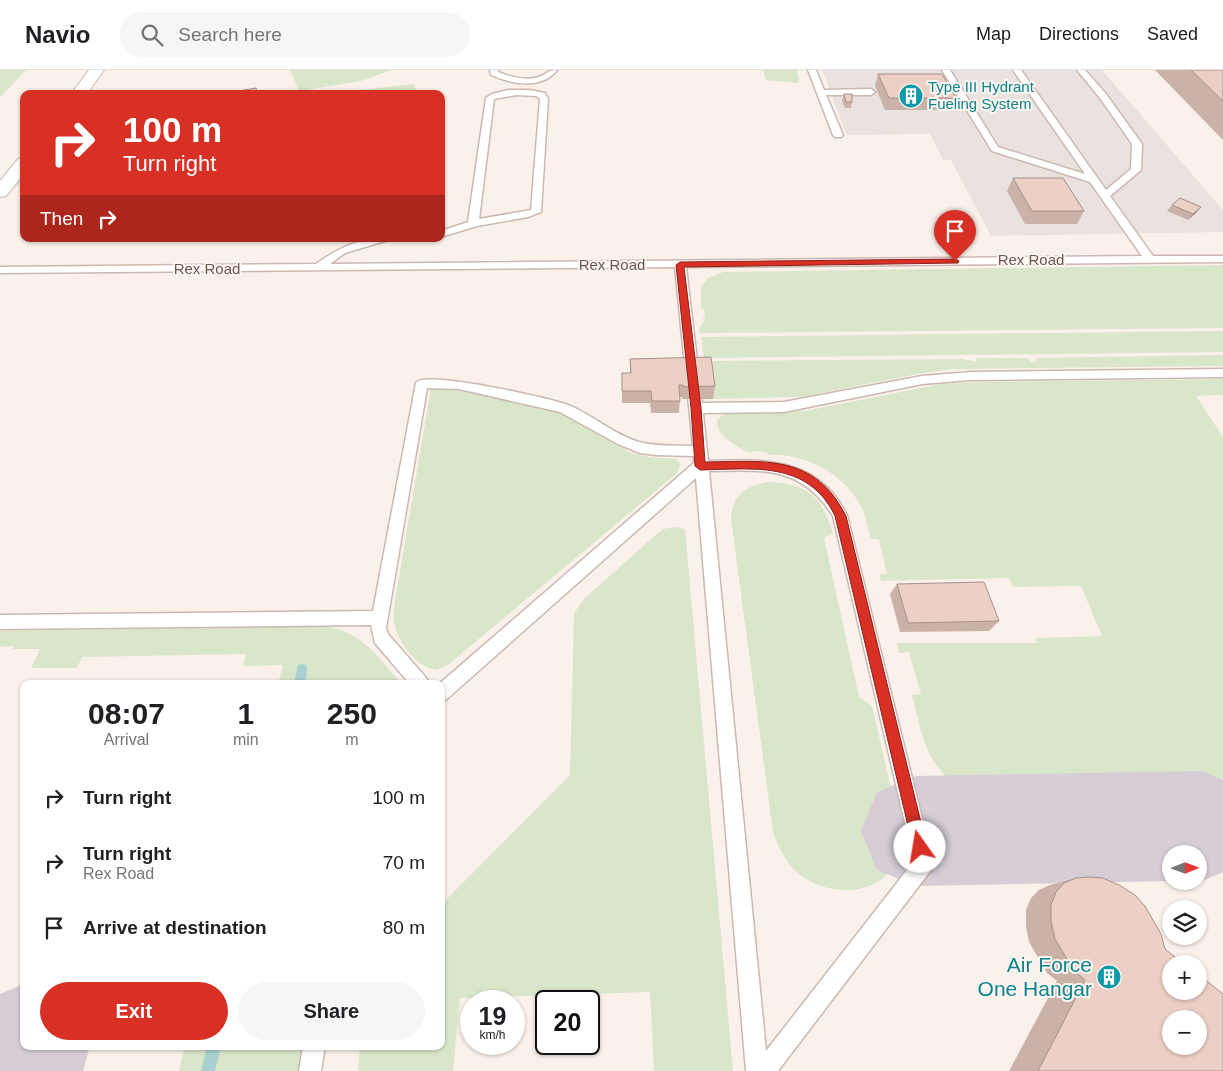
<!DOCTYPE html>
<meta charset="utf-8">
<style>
:root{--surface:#fff;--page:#f6f6f6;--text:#202124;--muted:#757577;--line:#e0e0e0;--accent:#d93025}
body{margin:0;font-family:Arial,sans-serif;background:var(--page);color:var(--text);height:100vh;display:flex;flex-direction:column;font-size:19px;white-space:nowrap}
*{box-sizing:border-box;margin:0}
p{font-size:16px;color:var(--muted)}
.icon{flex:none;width:28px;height:28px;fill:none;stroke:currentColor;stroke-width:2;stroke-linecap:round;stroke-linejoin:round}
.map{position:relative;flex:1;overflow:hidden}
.side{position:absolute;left:20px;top:610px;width:425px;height:370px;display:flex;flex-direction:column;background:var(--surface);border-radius:10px;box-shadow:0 1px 4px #0004}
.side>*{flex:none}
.hud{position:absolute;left:20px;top:20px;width:425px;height:152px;border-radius:10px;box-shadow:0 1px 4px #0004;background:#d93025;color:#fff;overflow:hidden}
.needle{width:32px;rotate:89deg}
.tools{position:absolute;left:1162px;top:775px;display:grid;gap:10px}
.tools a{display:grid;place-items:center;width:45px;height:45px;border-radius:50%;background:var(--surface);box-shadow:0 1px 4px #0004;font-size:25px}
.speed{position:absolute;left:460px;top:920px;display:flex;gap:10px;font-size:25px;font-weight:700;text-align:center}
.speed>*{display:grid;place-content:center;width:65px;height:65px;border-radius:50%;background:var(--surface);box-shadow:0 1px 4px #0004;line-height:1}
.speed small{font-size:12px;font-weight:400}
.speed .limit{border:2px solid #111;border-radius:8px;background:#fff;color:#111}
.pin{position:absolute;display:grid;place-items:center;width:42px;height:42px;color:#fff;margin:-51px -21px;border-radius:50% 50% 50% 0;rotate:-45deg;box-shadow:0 0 5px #0007}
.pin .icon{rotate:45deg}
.me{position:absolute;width:55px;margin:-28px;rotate:347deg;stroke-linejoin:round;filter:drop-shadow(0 0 4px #0008)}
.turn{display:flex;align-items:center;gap:18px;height:105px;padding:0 20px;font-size:22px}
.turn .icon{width:65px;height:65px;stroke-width:2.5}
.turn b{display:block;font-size:35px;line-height:42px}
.then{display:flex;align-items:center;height:48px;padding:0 20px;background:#0003;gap:10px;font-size:19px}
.eta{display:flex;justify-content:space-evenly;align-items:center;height:85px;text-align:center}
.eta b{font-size:30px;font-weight:700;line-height:35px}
.action{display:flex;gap:10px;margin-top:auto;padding:10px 20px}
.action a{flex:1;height:58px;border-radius:30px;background:var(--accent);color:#fff;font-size:20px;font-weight:700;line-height:58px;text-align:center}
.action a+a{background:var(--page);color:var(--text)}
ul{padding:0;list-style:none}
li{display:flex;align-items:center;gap:15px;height:65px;padding:0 20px}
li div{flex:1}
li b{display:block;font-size:19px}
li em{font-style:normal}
header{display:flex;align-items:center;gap:30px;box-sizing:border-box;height:70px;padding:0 25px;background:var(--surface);border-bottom:1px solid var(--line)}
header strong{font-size:24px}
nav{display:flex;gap:28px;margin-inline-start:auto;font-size:18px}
.search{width:350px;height:45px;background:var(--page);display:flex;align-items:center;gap:12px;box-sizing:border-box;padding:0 18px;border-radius:28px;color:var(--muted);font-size:19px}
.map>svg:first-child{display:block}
.industrial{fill:#e9e2df}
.green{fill:#d9e6ca}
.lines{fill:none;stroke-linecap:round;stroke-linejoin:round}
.stream{fill:#a8d1d2;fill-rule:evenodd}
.taxiway{fill:#d6cdd6;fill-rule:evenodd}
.service-casing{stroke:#cbb9b1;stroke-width:3}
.minor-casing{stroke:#cbb9b1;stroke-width:2}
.service{fill:#fff;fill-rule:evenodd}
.minor{fill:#fff;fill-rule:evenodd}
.wall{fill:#cbb2a9}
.shaded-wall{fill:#a5918a}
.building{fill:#eccfc5;stroke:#a5918a;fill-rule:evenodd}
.route{fill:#d93025;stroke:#8d1f18}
.labels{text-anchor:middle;stroke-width:4;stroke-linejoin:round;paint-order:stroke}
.far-culture-label{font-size:15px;fill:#0d838f;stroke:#fdf6f0;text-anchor:start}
.far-street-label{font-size:15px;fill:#715750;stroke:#fdf6f0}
.near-culture-label{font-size:21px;fill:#0d838f;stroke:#fdf6f0;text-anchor:end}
</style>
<header>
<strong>Navio</strong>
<div class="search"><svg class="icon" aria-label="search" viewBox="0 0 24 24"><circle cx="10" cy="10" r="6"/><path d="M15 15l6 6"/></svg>Search here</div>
<nav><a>Map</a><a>Directions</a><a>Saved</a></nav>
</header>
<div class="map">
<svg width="1223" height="1001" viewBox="0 0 1223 1001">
<rect width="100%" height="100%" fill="#faf1ea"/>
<path class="industrial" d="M822,0H1102L1223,140V162L991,166L951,90H943L930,64L847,65Z"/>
<path class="green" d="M0,0H26L0,27Z
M290,0H391L361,11L299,21Z
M763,0H797L799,13L766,10Z
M414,14L417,24H325Z
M1223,195V258L700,263L699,259L704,252L703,247H705L704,239H701V217L708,208L723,202Z
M1223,261V282L704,288L701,267Z
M1223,285V296L953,299L923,303L800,327L713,329L709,300L704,291L963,289L977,292L975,288H1028L1031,292H1037L1036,288H1037Z
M1223,309V325L1196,326L1223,367V707C1209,725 1200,723 1179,725L1001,730L1000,725L980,722L981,727C970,722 959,718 950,710C924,688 920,656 912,625L921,624L909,582L899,583L897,573H1037L1035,568L1102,566L1081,516L1013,517L1009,508L881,511L879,504H887L879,469H871C868,459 866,446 861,436C843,403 805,383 768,385L767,382L752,381V383C736,379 696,351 731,342L805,341L941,314L984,312Z
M431,318L461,321L561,343L631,383L649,387L676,389L681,394L677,403L448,595L436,600C416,597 396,571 394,551C393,545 394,538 395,531Z
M770,412C810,415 821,426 833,463L824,468L859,627L872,636C878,662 884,688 890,714C895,735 905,760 899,782C888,827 830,829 799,804C785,792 779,778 773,762L731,449C733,424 746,415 770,412Z
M675,457L685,459L733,1001H654L650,922L460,928L453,1001H358L360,976H441V835L570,705L574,543L585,528L650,470L663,459Z
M322,556C364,562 375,585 402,614H278L283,595L243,596L246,584L82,587L77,598H31L40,579H13L14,576L0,577V561Z
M185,976H304L300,1001H179Z"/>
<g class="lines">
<path class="stream" d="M302,594L306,595L307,599L305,614H294L298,595Z
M207,976H221L215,1001H201Z"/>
<path class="taxiway" d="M1202,701L1223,710V802L1202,811H1199V784H1171V811L916,816L877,800L861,761L877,722L916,706Z
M24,914V976H90L83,1001H0V924Z"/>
<defs>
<path id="service" d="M490,0H498V2C510,7 526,11 539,7C547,4 547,0 557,0C542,20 511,14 491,5Z
M808,0H816L824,20L871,19L875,22L871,25H826L843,65L841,67H835L833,65Z
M942,0H950L998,77L1085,104L1013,0H1021L1106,120L1131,99L1132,74L1100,28L1077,0H1085L1106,24L1142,74L1141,100L1110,126L1153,186H1223V192L686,197L702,333L784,332L922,306L971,302L1223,299V307L971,310L922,314L784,342L703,343L708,391C764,389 818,387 847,445L933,793L931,800L778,1001H746L696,408L447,629L441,631V614H439L694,393V386L656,385L640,383L618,374L560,342L459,319L427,318L386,558L388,564L427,609L429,614H410L375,573L371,555L0,559V545L373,541L416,313C424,300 550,328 568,335C593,345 614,365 639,372C657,377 675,375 693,376L675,197L0,203V197L316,194C337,179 360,167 386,169L385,171L345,183L330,194L1142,186L1090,112L992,81ZM709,401C763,400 801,395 833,446L914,791L766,981Z
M508,20H530L545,23L548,29L541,142L528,147L477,156L441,167V161L468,152L486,28L492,24ZM516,25L536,26L540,29L531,140L479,149L494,29Z
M303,976H325L321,1001H299Z"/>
<path id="minor" d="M89,0H104L87,24H71Z
M24,88V104L6,126L0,127V111L18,89Z"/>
</defs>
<use href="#service" class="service-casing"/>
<use href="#minor" class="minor-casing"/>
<use href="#service" class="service"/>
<use href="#minor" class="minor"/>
</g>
<path class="wall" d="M1155,0H1223V70Z
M878,4L956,28L951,40H885L875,16Z
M844,24L852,32L851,38H845L842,31Z
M1013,108L1084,141L1077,154H1025L1007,121Z
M1172,135L1196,143L1188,150L1167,141Z
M630,289L715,316L713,329H682V327H680L679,343H651L650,333H622V303H630Z
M897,514L999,551L989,561L900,562L890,524Z
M1076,808L1165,879L1223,1001H1009L1057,911L1047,903L1029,872L1026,856V840L1031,828L1039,820L1050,815Z"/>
<path class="shaded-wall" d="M256,18L258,24H245Z
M1201,137L1196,143L1188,150L1193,144Z"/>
<path class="building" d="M1191,0H1223V31Z
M878,4H942L956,28H889Z
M256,18L257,22L245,24H227V23Z
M844,24H852V32H846Z
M1013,108H1063L1084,141H1032Z
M1180,128L1201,137L1193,144L1172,135Z
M711,287L715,316L683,317V315H679L680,331H652L651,321H622V303H631L630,289Z
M984,512L999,551L908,553L897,514Z
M1089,807L1103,808L1119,815L1135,825L1145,836L1161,864L1165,879L1184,894H1171V921H1199V905L1223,924V1001H1038L1085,910L1074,901L1055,869L1051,851V835L1056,822L1064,813L1076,808ZM1171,949H1199V976H1171Z"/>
<path class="route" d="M955,189L959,191L958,193L684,197L701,338L705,392C765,391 815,384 846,446L927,777L925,782L920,784L915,782L913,777L835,446C808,390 752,399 700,400L695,396L691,338L676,195L680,192Z"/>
<defs>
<symbol id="building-disc" viewBox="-11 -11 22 22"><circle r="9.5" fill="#0f9aa8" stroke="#fdf6f0"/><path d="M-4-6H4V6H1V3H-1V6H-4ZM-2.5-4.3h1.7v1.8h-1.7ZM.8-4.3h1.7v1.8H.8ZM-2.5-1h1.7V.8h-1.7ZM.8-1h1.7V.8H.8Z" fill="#fff"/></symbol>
</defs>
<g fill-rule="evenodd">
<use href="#building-disc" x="897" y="12" width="28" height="28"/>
<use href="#building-disc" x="1095" y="893" width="28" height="28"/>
</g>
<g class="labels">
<g class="far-culture-label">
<text x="928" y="22">Type III Hydrant<tspan x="928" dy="17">Fueling System</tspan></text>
</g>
<g class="far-street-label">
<text x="1031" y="195">Rex Road</text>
<text x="612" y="200">Rex Road</text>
<text x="207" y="204">Rex Road</text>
</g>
<g class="near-culture-label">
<text x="1092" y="902">Air Force<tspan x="1092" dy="24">One Hangar</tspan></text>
</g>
</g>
</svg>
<div class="tools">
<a><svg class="needle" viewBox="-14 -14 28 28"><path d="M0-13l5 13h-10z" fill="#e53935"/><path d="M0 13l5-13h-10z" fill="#757577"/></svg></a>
<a><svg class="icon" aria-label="layers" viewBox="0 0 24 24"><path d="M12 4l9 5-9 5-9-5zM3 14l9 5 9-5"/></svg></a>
<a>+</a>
<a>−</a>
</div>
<div class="speed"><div>19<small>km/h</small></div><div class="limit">20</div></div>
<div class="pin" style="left:955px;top:191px;background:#d93025"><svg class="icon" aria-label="arrive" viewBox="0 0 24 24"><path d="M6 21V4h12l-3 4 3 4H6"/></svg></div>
<svg class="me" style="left:920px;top:777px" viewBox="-20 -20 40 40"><circle r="19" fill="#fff"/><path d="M0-13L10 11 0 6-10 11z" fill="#d93025"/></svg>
<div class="hud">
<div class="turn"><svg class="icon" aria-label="right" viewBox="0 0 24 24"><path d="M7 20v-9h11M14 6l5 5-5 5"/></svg><div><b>100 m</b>Turn right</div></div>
<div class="then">Then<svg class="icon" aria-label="right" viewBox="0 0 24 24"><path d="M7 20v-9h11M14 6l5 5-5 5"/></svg></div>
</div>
<section class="side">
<div class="eta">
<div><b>08:07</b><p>Arrival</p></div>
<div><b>1</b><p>min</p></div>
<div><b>250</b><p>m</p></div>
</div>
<ul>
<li><svg class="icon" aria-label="right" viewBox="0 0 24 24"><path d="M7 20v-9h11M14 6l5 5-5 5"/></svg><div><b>Turn right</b></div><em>100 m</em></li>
<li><svg class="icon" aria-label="right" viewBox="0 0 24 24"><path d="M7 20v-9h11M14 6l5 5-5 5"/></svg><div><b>Turn right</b><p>Rex Road</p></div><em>70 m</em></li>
<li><svg class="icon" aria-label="arrive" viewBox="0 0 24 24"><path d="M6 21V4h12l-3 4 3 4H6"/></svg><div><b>Arrive at destination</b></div><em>80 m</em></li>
</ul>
<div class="action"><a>Exit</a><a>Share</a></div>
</section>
</div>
